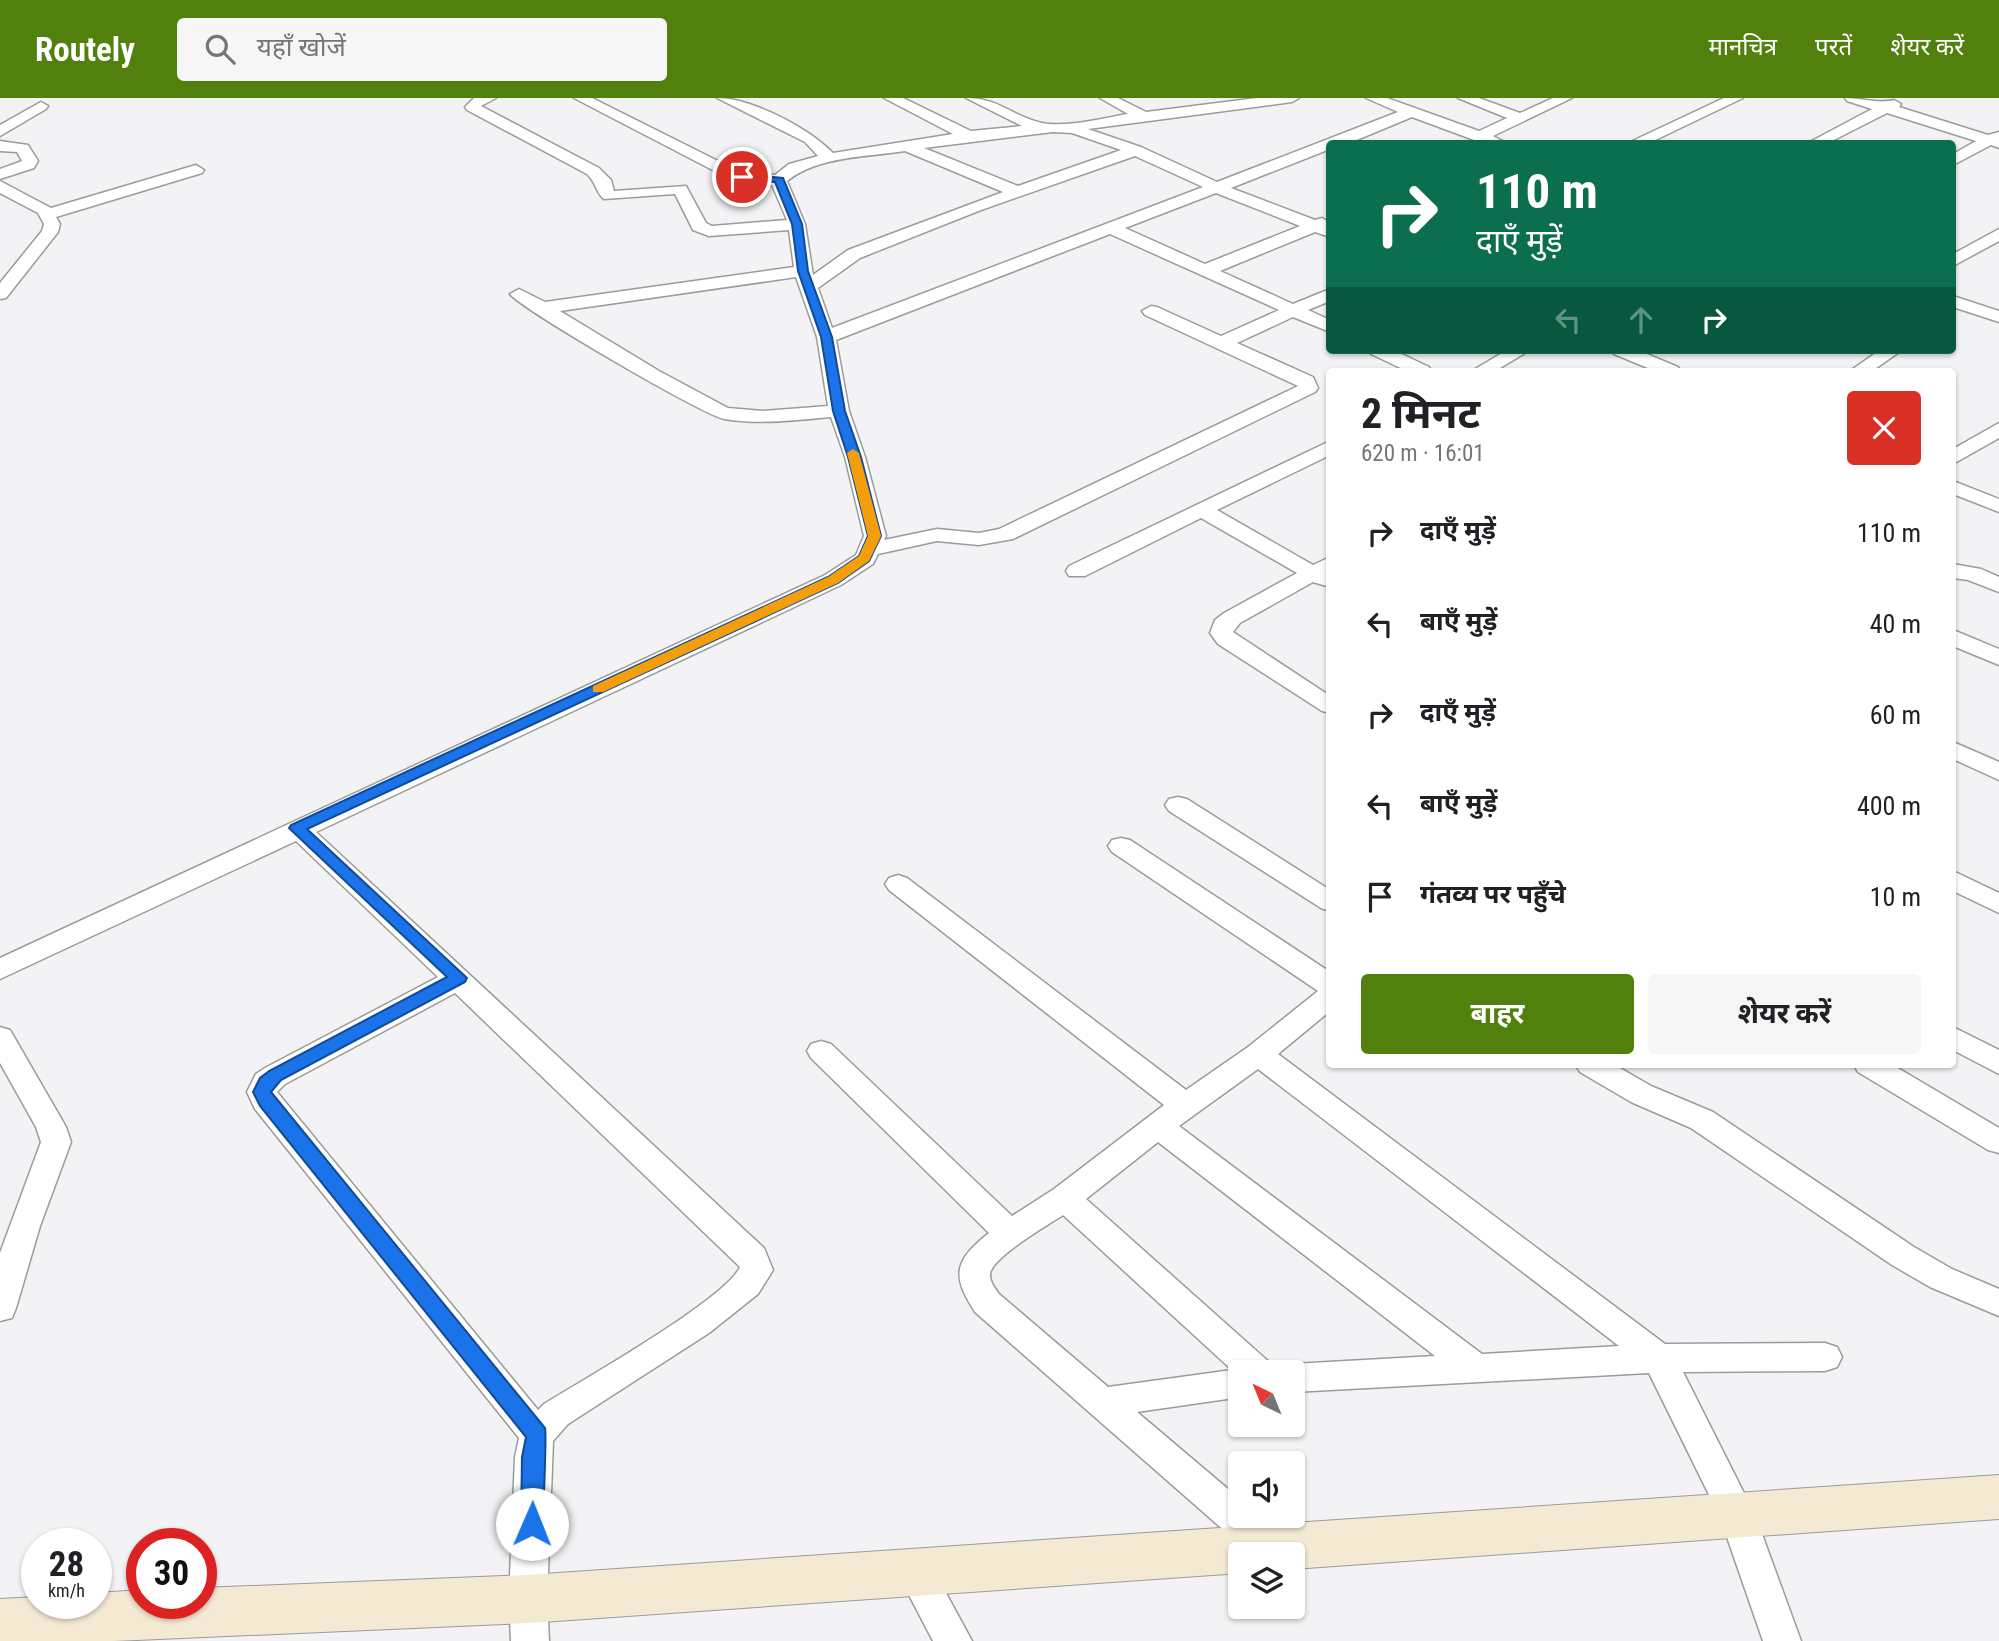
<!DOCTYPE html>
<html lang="hi">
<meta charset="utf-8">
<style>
:root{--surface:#fff;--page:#f6f6f6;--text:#202124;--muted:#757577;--accent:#51800d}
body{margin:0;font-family:"Roboto Condensed","Noto Sans Devanagari",sans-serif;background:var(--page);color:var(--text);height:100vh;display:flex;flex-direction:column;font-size:26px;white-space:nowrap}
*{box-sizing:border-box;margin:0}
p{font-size:23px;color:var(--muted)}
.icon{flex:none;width:38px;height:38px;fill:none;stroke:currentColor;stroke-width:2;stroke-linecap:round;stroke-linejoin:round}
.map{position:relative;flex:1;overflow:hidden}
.panel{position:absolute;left:1326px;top:270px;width:630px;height:700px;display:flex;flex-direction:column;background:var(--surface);border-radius:7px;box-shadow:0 2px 5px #0004}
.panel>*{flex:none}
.guide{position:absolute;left:1326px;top:42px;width:630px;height:214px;border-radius:7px;box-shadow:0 2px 5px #0004;background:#0b6e4f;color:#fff;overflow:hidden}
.needle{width:46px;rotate:317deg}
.controls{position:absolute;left:1228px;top:1262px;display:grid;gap:14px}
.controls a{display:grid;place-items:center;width:77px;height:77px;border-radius:7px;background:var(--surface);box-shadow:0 2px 5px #0004;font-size:35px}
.speed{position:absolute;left:21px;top:1430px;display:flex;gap:14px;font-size:35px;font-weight:700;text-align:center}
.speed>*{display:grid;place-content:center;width:91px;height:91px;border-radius:50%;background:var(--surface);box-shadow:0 2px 5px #0004;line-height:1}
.speed small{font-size:18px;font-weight:400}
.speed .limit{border:10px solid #d22;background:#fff;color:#111}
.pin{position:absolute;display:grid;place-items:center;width:60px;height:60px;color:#fff;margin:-30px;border:4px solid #fff;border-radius:50%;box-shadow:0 2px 7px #0007}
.me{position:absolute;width:77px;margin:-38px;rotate:1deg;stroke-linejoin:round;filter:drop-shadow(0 0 5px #0008)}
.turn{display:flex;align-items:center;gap:24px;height:147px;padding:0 35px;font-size:32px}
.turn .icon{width:91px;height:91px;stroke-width:2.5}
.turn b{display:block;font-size:49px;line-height:60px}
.lanes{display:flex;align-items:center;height:66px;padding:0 35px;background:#0003;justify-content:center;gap:35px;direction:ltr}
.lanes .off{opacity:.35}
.round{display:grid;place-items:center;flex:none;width:74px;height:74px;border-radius:7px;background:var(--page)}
.overview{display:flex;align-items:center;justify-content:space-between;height:119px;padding:0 35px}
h1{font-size:42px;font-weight:700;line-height:52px}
.button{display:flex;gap:14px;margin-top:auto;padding:14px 35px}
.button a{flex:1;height:80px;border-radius:7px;background:var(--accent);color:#fff;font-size:28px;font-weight:700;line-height:80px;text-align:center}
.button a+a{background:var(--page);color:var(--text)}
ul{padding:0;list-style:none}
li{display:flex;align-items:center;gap:21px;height:91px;padding:0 35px}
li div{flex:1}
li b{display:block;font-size:26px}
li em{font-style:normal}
header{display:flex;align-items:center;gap:42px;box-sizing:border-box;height:98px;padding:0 35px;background:var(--accent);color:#fff}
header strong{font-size:33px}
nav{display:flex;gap:38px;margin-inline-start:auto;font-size:24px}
.search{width:490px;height:63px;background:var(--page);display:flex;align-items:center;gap:18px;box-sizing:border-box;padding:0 24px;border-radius:7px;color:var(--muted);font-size:26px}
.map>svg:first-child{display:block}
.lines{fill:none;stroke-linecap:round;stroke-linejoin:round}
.minor-casing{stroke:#9a9b9d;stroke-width:3}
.secondary-casing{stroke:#9a9b9d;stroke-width:2}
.minor{fill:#fff;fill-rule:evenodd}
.secondary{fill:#f4e9d3;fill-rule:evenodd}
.route{fill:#1a73e8;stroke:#114b97;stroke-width:2}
.slow{fill:#f59e0b}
</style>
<header>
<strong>Routely</strong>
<div class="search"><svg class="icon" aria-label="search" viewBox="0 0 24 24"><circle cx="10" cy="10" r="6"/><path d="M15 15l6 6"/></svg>यहाँ खोजें</div>
<nav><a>मानचित्र</a><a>परतें</a><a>शेयर करें</a></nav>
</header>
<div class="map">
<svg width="1999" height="1543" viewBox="0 0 1999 1543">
<rect width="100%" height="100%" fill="#f3f3f6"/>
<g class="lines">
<defs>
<path id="minor" d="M474,0H496L481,8L599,70L611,82L614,93L686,88L706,125L712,128L787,122L772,87L749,86L728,80L574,0H592L740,74L775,77L789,66L818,58L805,44L717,0C752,0 808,30 833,55L953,36L884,0H903L971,33L1022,28L966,0C1000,0 1013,19 1042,25C1065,30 1103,20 1128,16L1100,0H1118L1146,14L1257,0H1299L1292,4L1088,31L1141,49L1217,84L1398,14L1366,0H1387L1479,33L1507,20L1458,0H1479L1520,15L1553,0H1572L1493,38L1508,46H1485L1412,19L1347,46H1330V51L1231,90L1315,122L1322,120L1330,125V139L1315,134L1220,173L1293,206L1330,191V203L1308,212L1330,222V234L1293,219L1237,245L1313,279L1318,290L1315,294L1013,441L979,447L937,443L878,456L873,466L841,487L316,734L764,1150L773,1172L758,1196L709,1235L568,1326L553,1343L547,1501L549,1543H511L509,1501L515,1359L519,1340L255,1011L247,994L256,976L265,970L438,879L296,743L0,881V860L825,477L856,457L864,438L845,359L831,319C796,322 760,327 724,321C703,317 523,212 510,196L519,191L545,204L794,169L789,132L709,138L693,132L675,96L604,101C596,95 596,84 587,76L467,12L465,9ZM1053,34L1072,35L1121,52L1018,88L924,50ZM905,53L1003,94L848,152L813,177L805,126L787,83C818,58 867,59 905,53ZM1135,58L1203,89L832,230L818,190L860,160L981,112ZM1216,95L1300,128L1205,166L1125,130ZM1110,136L1279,212L1221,238L1157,209L1151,208L1142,213L1145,217L1298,288L999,431L979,435L937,431L884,442L886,438L865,359L849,313L836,242ZM796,179L817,239L828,308L763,313L728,310L659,273L560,213ZM455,895L740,1169C726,1201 581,1283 544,1306L538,1312L277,994L285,986Z
M1724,0H1743L1647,46H1626Z
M1845,0C1861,0 1879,6 1894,2L1901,6L1899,9L1988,37L1999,34V50L1991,47L1953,67V56L1976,43L1887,15L1826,46H1806L1872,11L1847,3Z
M41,4L48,8L46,11L0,38V27Z
M0,43L28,47L38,63L34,70L0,81V71L22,63L17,54L0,53Z
M196,67L204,72L202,75L56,119L60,126L58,134L6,200L0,201V185L42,133L44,126L38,115L0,95V83L51,110Z
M1999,131V143L1953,168V156Z
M1953,198L1999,213V224L1953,209Z
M1369,252H1393L1429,269L1431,273H1407L1371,256Z
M1507,252H1530L1495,273H1472Z
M1612,252H1637L1678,269L1680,273H1655L1614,256Z
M1880,252H1902L1872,273H1850Z
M1999,325V340L1953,366V351Z
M1330,343V357L1217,412L1313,467L1330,459V489L1313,484L1240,525L1233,534L1330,598V615L1322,613L1218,546L1210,535L1215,522L1224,515L1297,475L1201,420L1085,478H1069L1066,473L1069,468Z
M1953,383L1999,401V414L1953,396Z
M1953,466L1981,471L1999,479V494L1968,482L1953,480Z
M1953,532L1999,551V567L1953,548Z
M1953,644L1999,664V682L1953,661Z
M1178,699L1187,701L1330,792V813L1321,810L1169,713L1165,707L1169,701Z
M1121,740L1130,742L1330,874V913L1278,956L1665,1246L1825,1245L1837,1249L1842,1259L1837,1269L1825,1273L1683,1274L1755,1417L1801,1543H1763L1720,1419L1649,1275L1293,1294V1274H1279L1281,1270L1293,1266L1435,1258L1158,1044L1086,1101L1269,1264L1274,1274H1241V1299L1137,1314L1241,1402V1418H1259L1282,1437L1287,1449L1284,1456H1251L975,1214C951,1177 954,1163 989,1135L811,960L807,953L811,946L821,943L831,946L1012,1118L1054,1091L1164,1007L889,792L885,786L889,780L898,777L907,780L1186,992L1248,949L1318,893L1112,754L1108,748L1112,742ZM1258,971L1619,1248L1482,1256L1179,1028ZM1063,1117L1232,1272L1108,1289L999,1196C994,1189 990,1184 990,1176C992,1159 1048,1127 1063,1117Z
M1953,773L1999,795V815L1953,793Z
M0,929L10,932L66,1029L71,1044L40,1128L16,1210L12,1220L0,1223V1155L41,1044L36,1029L0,965Z
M1953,929L1999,952V976L1953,952Z
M1575,966H1613L1651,988L1713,1014L1914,1149L1952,1171L1999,1191V1218L1930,1189L1892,1167L1691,1030L1631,1004L1580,974Z
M1853,966H1891L1999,1030V1055L1988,1052L1858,974Z
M915,1457L928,1462L972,1543H933L897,1474L902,1462Z"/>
<path id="secondary" d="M1999,1377V1421L1293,1471V1456H1241V1475L528,1525L114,1543H0V1501L37,1499V1505H96V1495L142,1492V1505H201V1490L528,1477Z"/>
</defs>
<use href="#minor" class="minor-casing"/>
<use href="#secondary" class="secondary-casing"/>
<use href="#minor" class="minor"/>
<use href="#secondary" class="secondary"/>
</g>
<path class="route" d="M742,76L783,80L802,126L808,173L832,239L845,313L861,359L881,438L869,463L838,485L307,731L467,880L465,884L281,982L271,994L545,1330C547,1336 543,1412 543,1426L540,1433L532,1436L524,1433L521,1426L522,1359L526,1339L260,1008L253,994L260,980L269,973L447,879L289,730L291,727L828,479L859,458L868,438L848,359L833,313L821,239L798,173L792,126L775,84L739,81L738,79Z"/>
<path class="slow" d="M853,351L859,355L881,438L869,463L838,485L603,594H593V588L828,479L859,458L868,438L847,355Z"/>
</svg>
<div class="controls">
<a><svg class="needle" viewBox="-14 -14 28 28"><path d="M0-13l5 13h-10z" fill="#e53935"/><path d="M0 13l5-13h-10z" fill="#757577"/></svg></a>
<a><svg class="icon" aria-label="sound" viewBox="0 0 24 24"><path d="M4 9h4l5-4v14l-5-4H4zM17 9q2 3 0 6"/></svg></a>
<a><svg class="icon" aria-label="layers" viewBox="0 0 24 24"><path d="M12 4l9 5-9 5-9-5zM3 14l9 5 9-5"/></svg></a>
</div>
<div class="speed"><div>28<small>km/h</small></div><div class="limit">30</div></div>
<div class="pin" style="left:742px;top:79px;background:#d93025"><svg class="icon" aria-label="arrive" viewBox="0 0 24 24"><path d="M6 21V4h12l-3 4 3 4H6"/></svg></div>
<svg class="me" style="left:532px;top:1426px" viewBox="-20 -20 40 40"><circle r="19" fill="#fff"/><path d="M0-13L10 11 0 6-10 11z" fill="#1a73e8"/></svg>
<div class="guide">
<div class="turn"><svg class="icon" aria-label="right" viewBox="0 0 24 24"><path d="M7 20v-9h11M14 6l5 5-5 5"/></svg><div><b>110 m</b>दाएँ मुड़ें</div></div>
<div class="lanes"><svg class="icon off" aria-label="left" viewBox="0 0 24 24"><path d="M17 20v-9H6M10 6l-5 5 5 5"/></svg><svg class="icon off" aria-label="ahead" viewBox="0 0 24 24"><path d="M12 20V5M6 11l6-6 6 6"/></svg><svg class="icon" aria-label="right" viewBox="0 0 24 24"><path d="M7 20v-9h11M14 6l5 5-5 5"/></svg></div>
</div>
<section class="panel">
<div class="overview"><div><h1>2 मिनट</h1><p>620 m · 16:01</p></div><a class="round" style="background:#d93025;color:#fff"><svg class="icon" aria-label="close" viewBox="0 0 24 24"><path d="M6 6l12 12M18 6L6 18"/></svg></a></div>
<ul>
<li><svg class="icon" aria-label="right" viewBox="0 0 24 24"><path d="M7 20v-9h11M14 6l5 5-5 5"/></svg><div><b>दाएँ मुड़ें</b></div><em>110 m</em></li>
<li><svg class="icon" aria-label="left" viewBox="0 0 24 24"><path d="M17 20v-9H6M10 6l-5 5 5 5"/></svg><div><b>बाएँ मुड़ें</b></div><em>40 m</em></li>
<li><svg class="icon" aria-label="right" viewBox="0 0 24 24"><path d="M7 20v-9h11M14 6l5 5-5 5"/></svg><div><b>दाएँ मुड़ें</b></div><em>60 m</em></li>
<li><svg class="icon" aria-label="left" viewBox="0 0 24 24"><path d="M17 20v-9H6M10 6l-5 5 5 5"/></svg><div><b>बाएँ मुड़ें</b></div><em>400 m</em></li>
<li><svg class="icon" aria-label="arrive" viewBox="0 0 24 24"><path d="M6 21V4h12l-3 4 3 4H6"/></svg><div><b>गंतव्य पर पहुँचे</b></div><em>10 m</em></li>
</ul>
<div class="button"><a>बाहर</a><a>शेयर करें</a></div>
</section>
</div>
